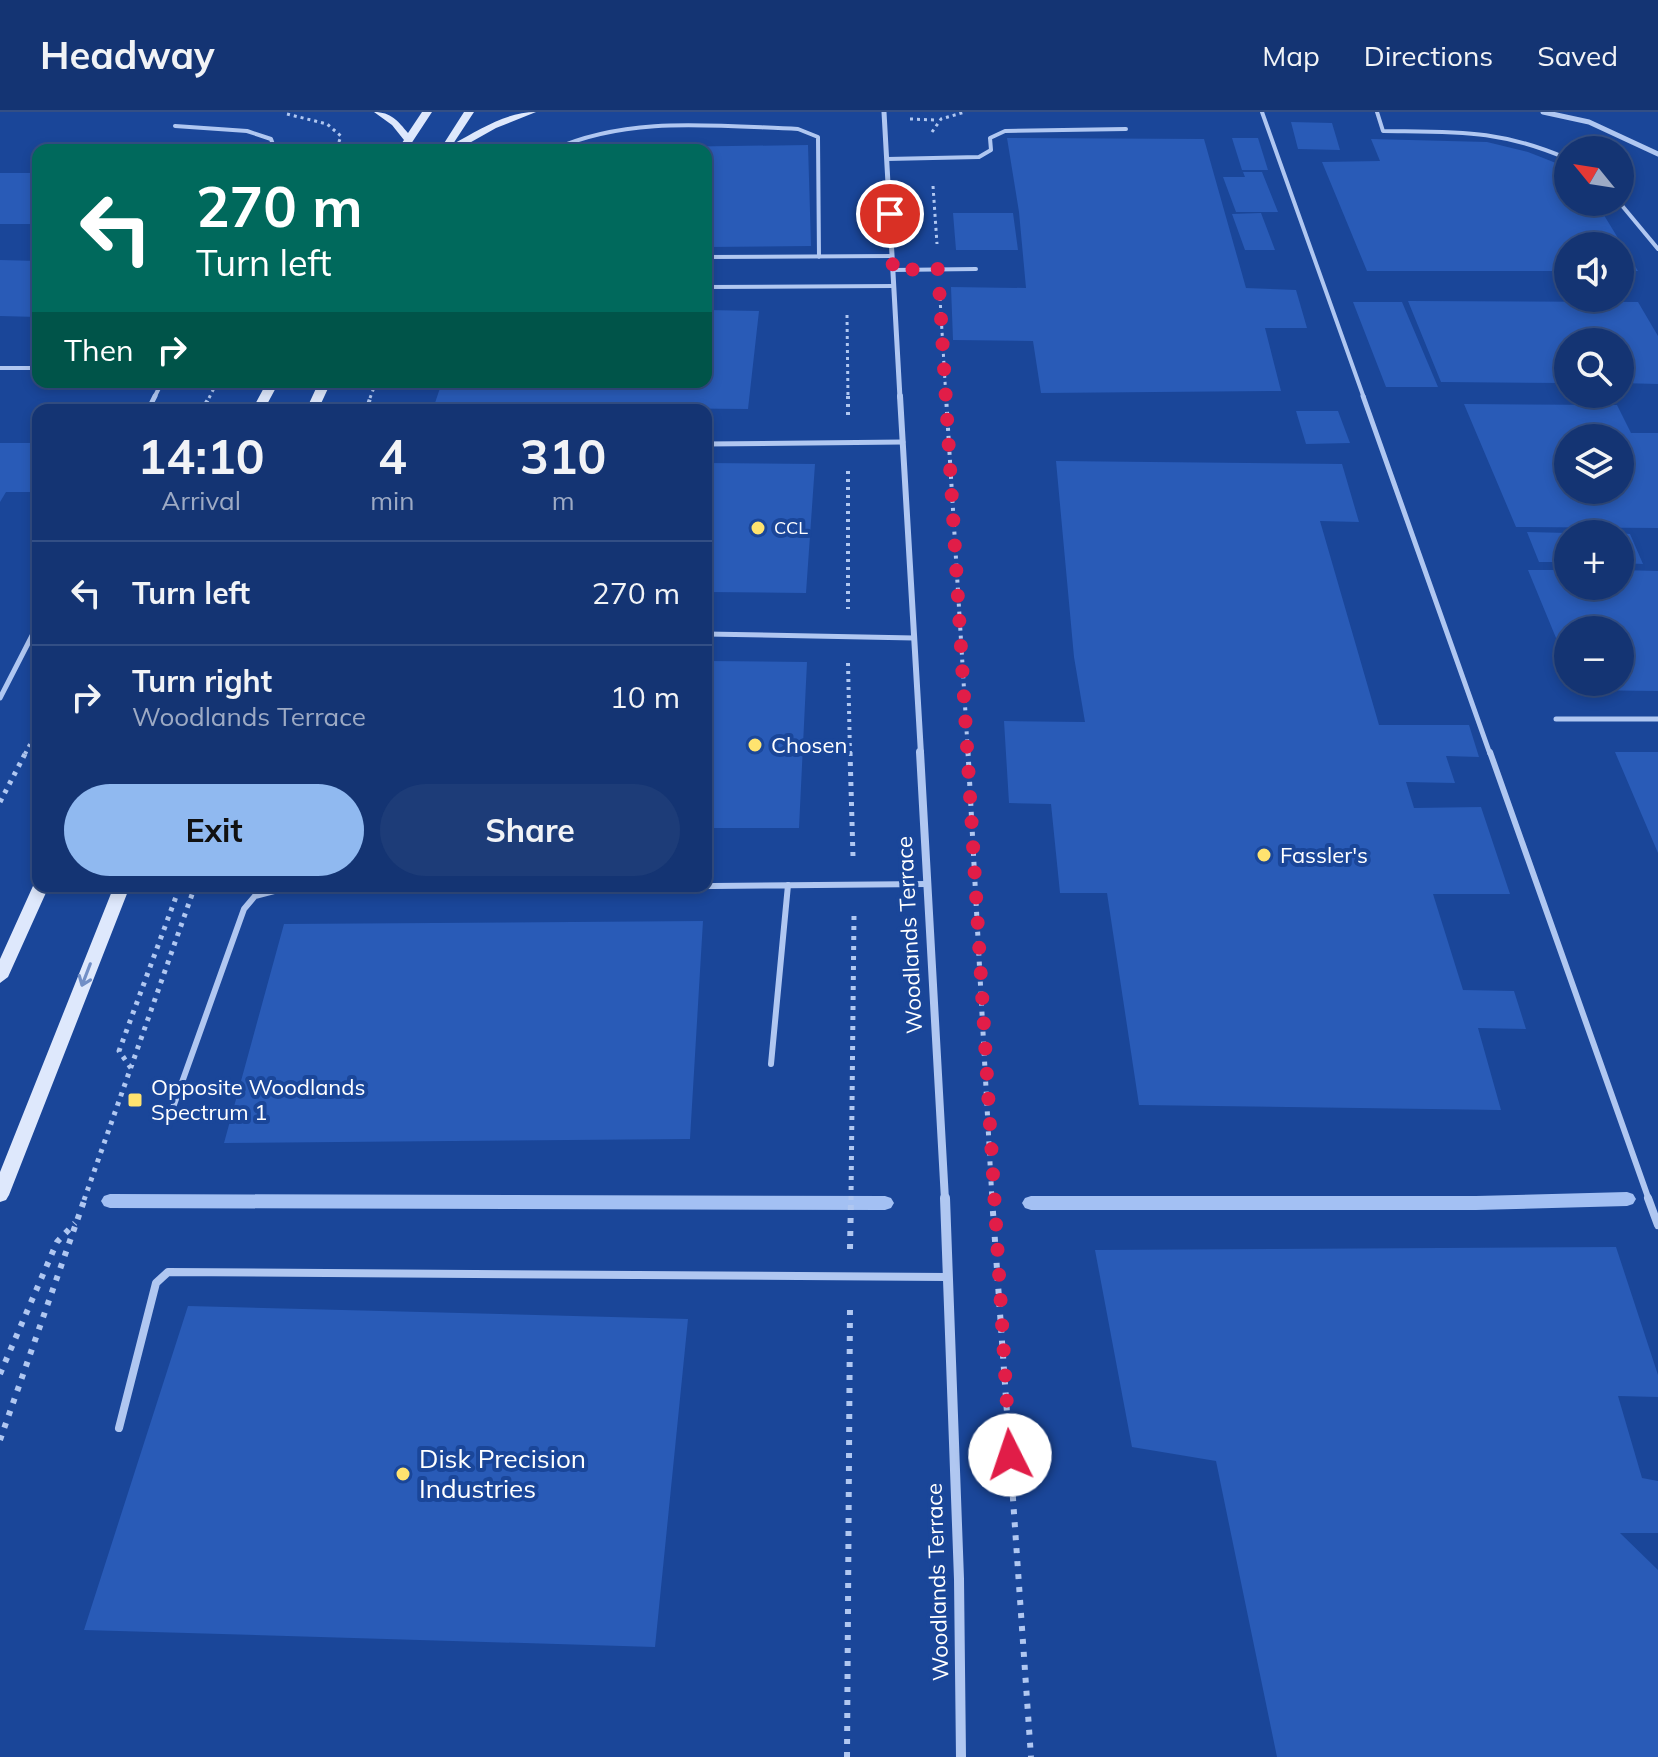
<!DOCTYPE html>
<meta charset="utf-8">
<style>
:root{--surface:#143473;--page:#1d3c78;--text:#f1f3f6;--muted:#9daac4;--line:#334f85;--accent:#90b9f0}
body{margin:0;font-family:Mulish,sans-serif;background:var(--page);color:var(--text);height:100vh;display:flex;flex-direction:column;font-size:30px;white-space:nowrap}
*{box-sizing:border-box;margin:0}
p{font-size:26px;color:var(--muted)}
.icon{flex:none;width:44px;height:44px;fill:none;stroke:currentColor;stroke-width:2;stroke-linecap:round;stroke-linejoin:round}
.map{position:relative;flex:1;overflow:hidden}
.sheet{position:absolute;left:32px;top:292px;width:680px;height:488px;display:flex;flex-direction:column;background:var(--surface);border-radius:16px;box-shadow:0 4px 12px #0003,0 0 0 2px var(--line)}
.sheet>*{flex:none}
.top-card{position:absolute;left:32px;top:32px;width:680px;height:244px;border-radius:16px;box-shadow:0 4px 12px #0003,0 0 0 2px var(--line);background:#00695c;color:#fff;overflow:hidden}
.needle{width:52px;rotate:300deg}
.fabs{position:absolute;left:1554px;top:24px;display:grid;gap:16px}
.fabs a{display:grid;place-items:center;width:80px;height:80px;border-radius:50%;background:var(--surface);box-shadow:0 4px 12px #0003,0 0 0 2px var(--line);font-size:40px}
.pin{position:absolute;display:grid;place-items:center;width:68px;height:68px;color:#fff;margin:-34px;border:4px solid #fff;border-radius:50%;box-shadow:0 2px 8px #0007}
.me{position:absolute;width:88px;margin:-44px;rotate:356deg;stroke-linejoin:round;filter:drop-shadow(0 0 6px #0008)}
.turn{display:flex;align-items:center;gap:28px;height:168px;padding:0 32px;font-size:36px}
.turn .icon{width:104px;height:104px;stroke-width:2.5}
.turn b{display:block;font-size:56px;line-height:68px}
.then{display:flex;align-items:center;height:76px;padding:0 32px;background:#0003;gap:16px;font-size:30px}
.eta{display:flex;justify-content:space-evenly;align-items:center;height:136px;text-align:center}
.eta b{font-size:48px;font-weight:700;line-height:56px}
.action{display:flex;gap:16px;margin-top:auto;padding:16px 32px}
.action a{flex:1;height:92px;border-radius:48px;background:var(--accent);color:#111;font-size:32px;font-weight:700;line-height:92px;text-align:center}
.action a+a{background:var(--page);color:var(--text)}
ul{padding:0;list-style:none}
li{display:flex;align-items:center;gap:24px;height:104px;padding:0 32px;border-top:2px solid var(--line)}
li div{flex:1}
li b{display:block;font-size:30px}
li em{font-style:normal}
header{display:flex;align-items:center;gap:48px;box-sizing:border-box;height:112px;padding:0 40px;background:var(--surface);border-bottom:2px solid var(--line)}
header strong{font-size:38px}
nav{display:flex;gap:44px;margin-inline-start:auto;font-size:28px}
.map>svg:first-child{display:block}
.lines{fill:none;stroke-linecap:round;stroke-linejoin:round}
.stream{fill:#a3c0f3;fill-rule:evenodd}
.building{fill:#295bb7;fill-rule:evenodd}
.path-far3{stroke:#b0c7f1;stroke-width:3;stroke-dasharray:3 4;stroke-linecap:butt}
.path-far2{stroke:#b0c7f1;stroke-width:4;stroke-dasharray:3 5;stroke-linecap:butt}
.path-far1{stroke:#b0c7f1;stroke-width:5;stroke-dasharray:4 6;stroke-linecap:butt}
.path{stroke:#b0c7f1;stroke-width:6;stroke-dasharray:5 8;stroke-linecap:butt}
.lane-far3{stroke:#b0c7f1;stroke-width:4}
.lane-far2{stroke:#b0c7f1;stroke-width:5}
.lane-far1{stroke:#b0c7f1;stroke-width:6}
.lane{stroke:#b0c7f1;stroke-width:8}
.street-far3{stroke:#b0c7f1;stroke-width:5}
.street-far2{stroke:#b0c7f1;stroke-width:6}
.street-far1{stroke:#b0c7f1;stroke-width:8}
.street{stroke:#b0c7f1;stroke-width:10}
.secondary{fill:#dee8fc;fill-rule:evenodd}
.oneway{stroke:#728fc6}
.route{stroke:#e11d48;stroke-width:14;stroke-dasharray:0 25.2}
.poi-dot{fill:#ffe36f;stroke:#1a4699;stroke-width:3}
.labels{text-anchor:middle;stroke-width:8;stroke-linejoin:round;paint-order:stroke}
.far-poi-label{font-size:18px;fill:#fff;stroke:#1a4699;text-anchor:start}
.poi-label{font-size:22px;fill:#fff;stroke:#1a4699;text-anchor:start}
.street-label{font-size:22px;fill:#fff;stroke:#1a4699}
.near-poi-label{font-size:26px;fill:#fff;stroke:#1a4699;text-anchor:start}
</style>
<header>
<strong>Headway</strong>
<nav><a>Map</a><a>Directions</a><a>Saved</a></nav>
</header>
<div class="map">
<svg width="1658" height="1645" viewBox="0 0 1658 1645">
<rect width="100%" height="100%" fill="#1a4699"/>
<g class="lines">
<path class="stream" d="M1627,1080L1633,1082L1636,1087L1633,1092L1627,1094L1476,1098H1031L1025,1096L1022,1091L1025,1086L1031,1084H1476Z
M110,1082L885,1084L891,1086L894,1091L891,1096L885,1098L110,1096L104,1094L101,1089L104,1084Z"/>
</g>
<path class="building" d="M1291,10L1332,11L1340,38L1298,37Z
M1007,26L1204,27L1246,176L1296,178L1307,216H1265L1281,279L1041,281L1033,229L953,228L951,175L1026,176L1019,100Z
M1232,26H1258L1268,58H1242Z
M1371,27L1487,30L1528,40L1561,53L1568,59V90H1596L1638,159H1620V134H1568V159H1367L1322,50L1380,49Z
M808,33L811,134L706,135V38H665V35Z
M1243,60H1262L1278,100H1236L1223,65H1245Z
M0,61H38V112H0Z
M953,101H1013L1018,138H956Z
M1261,101L1275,138H1245L1232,102Z
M0,148L38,149V205L0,204Z
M1408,189L1638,190L1658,224V272L1620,271V230H1568V271L1441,270Z
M1353,190H1402L1438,275H1386Z
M706,198L759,199L748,297L434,294L442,270H706Z
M1464,292L1617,293L1631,321H1658V416L1516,415ZM1568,326H1620V378H1568Z
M1296,299H1338L1350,331L1306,332Z
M0,331H38V380H6L0,390Z
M1056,349L1342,352L1359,410L1320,409L1379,613H1469L1479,645L1446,644L1455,671L1406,670L1414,696L1481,695L1510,782H1433L1463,878L1514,879L1526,917L1478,916L1501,998L1139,993L1107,781H1060L1051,692L1009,691L1004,609L1085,610L1074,545Z
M706,351L815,352L806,481L706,480Z
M1527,420L1568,421V450H1539Z
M1620,421L1630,422L1643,452L1620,451Z
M1528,458H1568V474H1620V458L1658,459V579L1577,578L1574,570H1620V518H1568V555Z
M706,549L807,550L799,716H706Z
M1615,640H1658V741Z
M703,809L690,1027L224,1031L284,812Z
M1616,1135L1658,1263V1285L1618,1284L1642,1366L1658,1369V1421H1620L1658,1458V1645H1277L1216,1349L1132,1335L1095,1138Z
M188,1194L688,1207L655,1535L84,1518Z"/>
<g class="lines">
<path class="path-far3" d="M287,2L327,12L341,24L336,38
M910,7L936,8
M932,20L941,7L965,0
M933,74L937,132
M940,186L946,286
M847,203L848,286
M209,286L217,270
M370,286L376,270"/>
<path class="path-far2" d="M848,284V305
M946,284L968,642
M202,298L210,284
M366,298L371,284
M848,359V497
M848,551L850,642
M25,642L38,617"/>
<path class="path-far1" d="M850,640L853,745
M968,640L992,1088
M0,690L26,640
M131,956L119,939L180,774
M84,1088L195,774
M851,1088L854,803"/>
<path class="path" d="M992,1086L1031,1645
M850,1137L851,1086
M0,1262L57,1130L75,1111
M0,1328L85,1086
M847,1645L850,1195"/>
<path class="lane-far3" d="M1262,0L1364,286
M1377,0L1383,19C1457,20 1499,17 1568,47
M175,14L247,19L271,27L275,38
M552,38C629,3 715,14 798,17L818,25L819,145
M887,47L979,45L991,38L990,26L1005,19L1126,17
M1619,90L1658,137
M706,145L892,144
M893,158L976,157
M706,175L894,174
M0,256H38
M154,286L162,270"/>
<path class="lane-far2" d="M1363,284L1490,642
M148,298L155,284
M706,332L903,330
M706,522L914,526
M0,586L38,512
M1556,607H1658"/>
<path class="lane-far1" d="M1490,640L1649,1088
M771,952L788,773
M171,1001L244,797L255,784L278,778L928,772"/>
<path class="lane" d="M1648,1086L1658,1113
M119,1316L156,1171L168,1160L947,1165"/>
<path class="street-far3" d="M884,0L900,286
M1543,0L1589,10L1658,42"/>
<path class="street-far2" d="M900,284L921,642"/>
<path class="street-far1" d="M920,640L945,1088"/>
<path class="street" d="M945,1086L959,1467L961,1645"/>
<path class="secondary" d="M374,0C391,0 398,9 408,21L422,0H432L407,38H397L404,28L392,13Z
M464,0H474L453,32C479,18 506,0 536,0L496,16L457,38H443L441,36Z
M267,270H279L264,298H252Z
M319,270H331L318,298H306Z
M38,769V774H49L8,865L0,871V847L33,774Z
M114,774H130L9,1083L6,1088L0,1090V1060Z"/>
</g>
<defs><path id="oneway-shaft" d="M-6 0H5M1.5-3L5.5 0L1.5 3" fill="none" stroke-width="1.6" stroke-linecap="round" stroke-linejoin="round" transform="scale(2)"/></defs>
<use class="oneway" href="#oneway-shaft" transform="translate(86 863) rotate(111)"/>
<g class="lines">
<path class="route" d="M890,102L893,158L938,157L1010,1343"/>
</g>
<g class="poi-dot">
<circle cx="758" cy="416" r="8"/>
<circle cx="755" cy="633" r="8"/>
<circle cx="1264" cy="743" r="8"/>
<rect x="127" y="980" width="16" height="16" rx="4"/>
<circle cx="403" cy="1362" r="8"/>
</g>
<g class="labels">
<g class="far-poi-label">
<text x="774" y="422">CCL</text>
</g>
<g class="poi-label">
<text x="771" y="641">Chosen</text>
<text x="1280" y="751">Fassler's</text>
<text x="151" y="983">Opposite Woodlands<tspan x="151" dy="25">Spectrum 1</tspan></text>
</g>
<g class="street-label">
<text transform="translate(909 823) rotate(-93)" y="8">Woodlands Terrace</text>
<text transform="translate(937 1470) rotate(-92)" y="8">Woodlands Terrace</text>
</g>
<g class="near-poi-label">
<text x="419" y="1356">Disk Precision<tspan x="419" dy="30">Industries</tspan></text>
</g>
</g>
</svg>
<div class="fabs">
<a><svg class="needle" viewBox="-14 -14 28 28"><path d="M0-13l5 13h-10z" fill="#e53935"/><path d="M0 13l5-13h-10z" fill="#9daac4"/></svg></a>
<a><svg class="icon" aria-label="sound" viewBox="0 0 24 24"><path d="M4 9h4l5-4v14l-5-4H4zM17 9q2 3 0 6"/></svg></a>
<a><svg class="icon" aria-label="search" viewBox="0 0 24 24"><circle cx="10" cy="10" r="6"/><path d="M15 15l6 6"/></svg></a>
<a><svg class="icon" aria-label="layers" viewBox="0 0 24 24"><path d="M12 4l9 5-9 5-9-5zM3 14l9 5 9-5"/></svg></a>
<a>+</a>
<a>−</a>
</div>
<div class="pin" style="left:890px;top:102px;background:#d93025"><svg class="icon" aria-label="arrive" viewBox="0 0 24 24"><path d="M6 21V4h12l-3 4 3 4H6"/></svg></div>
<svg class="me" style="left:1010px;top:1343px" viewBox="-20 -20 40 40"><circle r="19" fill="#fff"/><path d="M0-13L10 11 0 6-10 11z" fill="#e11d48"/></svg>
<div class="top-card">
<div class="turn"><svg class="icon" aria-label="left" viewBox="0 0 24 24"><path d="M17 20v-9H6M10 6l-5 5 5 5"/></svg><div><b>270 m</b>Turn left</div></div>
<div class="then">Then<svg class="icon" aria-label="right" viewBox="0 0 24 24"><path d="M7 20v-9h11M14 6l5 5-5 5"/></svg></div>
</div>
<section class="sheet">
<div class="eta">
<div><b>14:10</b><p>Arrival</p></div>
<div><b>4</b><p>min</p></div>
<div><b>310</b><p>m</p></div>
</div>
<ul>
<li><svg class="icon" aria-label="left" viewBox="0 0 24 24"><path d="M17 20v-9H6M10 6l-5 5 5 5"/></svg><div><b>Turn left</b></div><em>270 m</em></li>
<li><svg class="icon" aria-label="right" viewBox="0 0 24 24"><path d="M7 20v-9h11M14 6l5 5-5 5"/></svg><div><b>Turn right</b><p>Woodlands Terrace</p></div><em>10 m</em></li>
</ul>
<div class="action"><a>Exit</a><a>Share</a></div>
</section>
</div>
